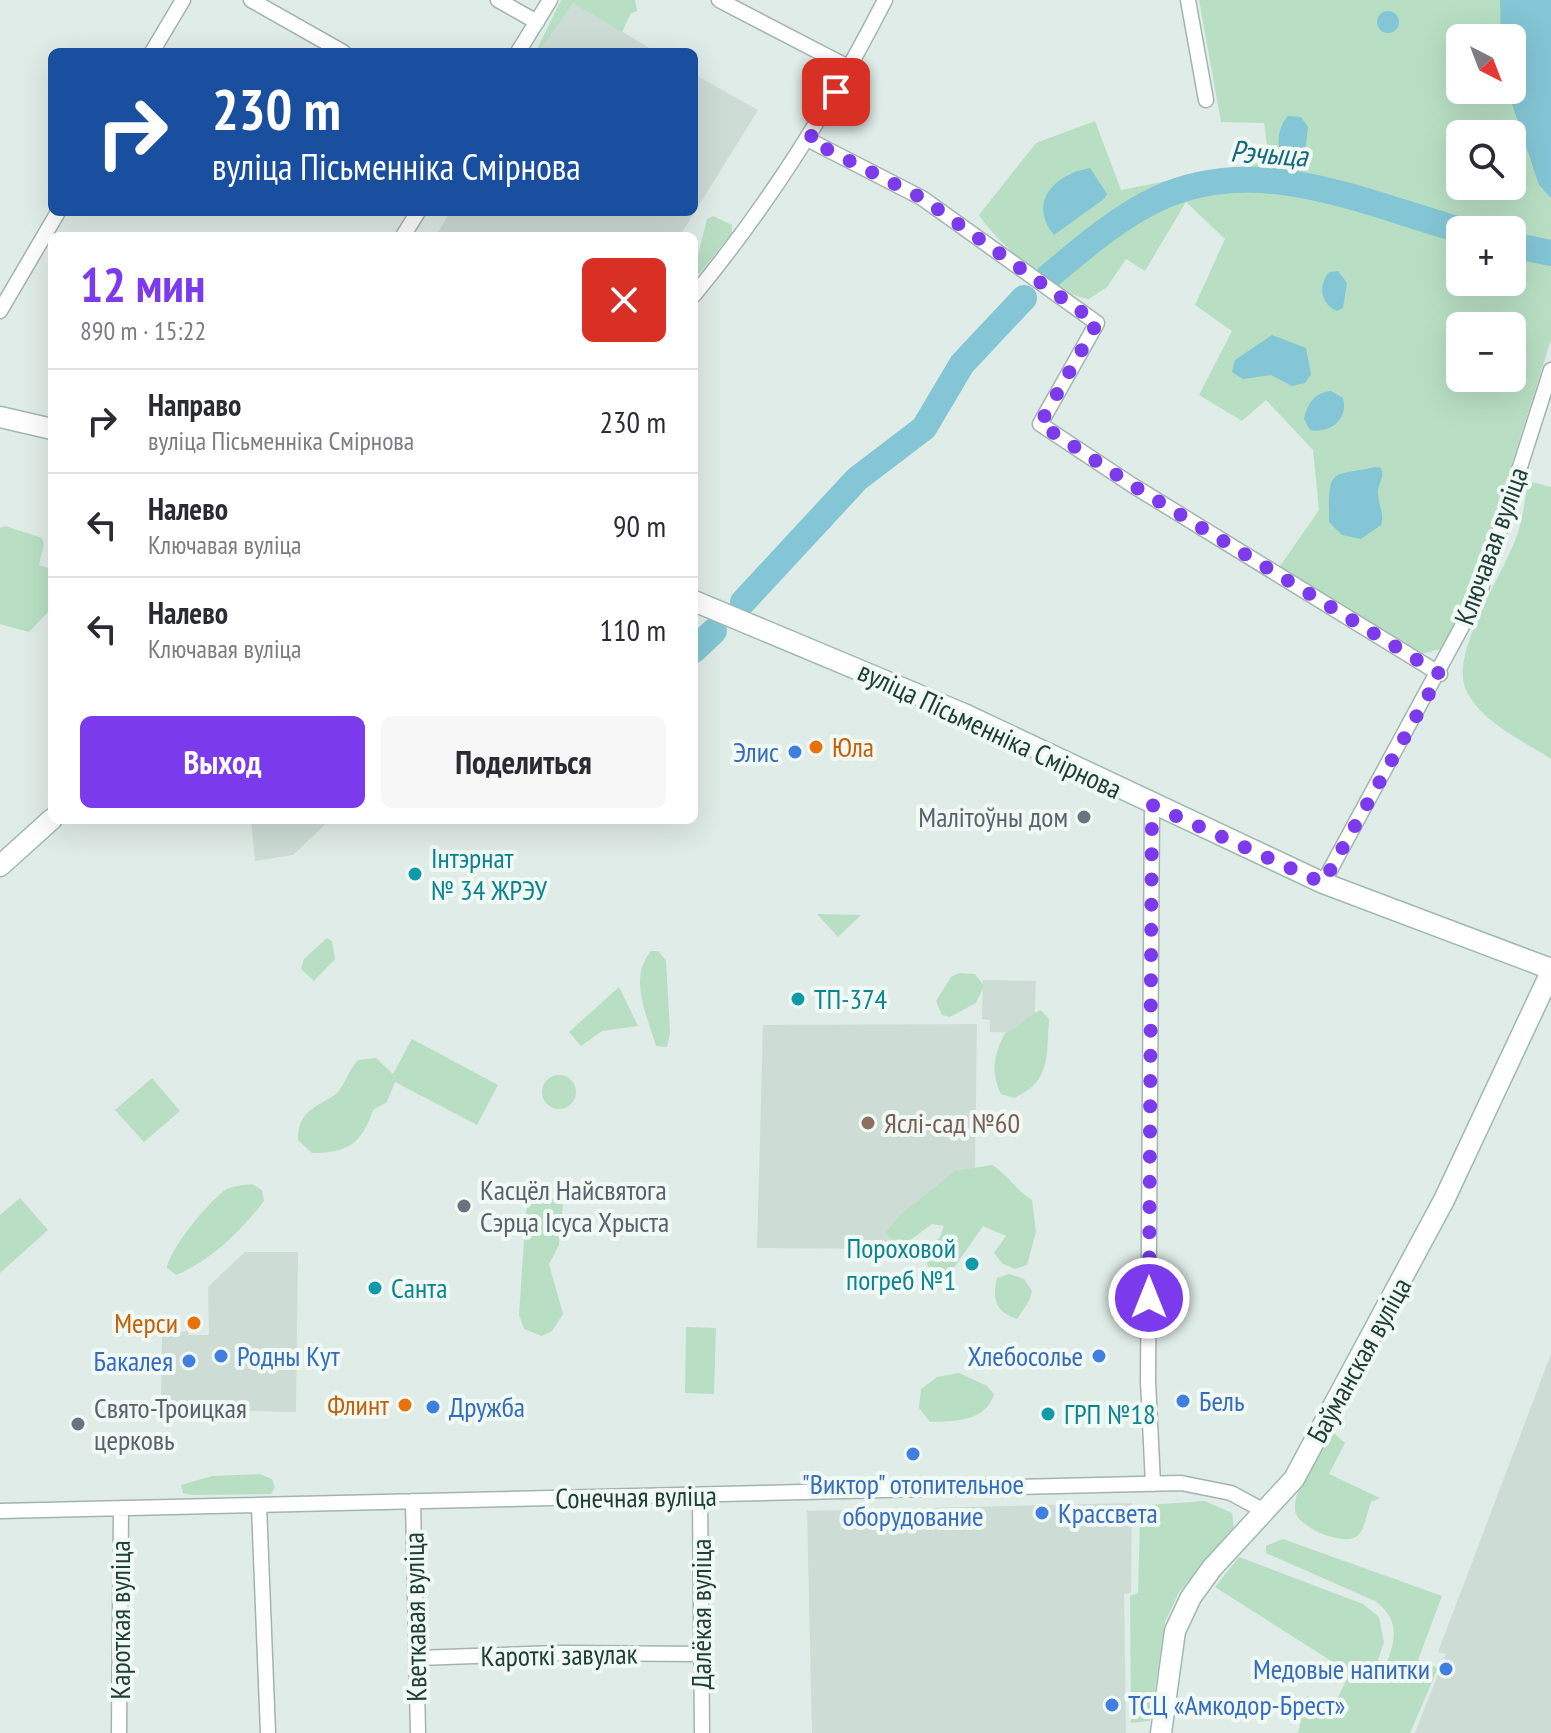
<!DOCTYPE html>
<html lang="ru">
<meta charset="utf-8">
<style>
:root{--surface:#fff;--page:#f7f7f7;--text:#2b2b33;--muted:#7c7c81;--line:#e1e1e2;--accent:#7c3aed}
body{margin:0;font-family:"PT Sans Narrow",sans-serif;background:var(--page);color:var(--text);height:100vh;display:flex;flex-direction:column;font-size:30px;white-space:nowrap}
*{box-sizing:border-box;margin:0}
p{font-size:26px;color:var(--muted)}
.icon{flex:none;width:44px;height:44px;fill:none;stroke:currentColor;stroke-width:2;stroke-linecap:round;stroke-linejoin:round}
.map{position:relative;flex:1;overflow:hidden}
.details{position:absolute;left:48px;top:232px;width:650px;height:592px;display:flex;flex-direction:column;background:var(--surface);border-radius:12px;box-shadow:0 8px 32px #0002}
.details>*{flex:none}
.top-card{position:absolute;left:48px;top:48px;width:650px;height:168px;border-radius:12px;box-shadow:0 8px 32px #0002;background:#1a4fa0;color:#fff;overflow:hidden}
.needle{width:52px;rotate:138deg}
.fabs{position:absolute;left:1446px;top:24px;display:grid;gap:16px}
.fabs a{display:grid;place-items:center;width:80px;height:80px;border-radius:12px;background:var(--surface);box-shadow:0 8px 32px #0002;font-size:40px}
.pin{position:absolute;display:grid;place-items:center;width:68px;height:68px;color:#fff;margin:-34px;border-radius:16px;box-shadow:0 4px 12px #0006}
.me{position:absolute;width:88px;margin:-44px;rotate:0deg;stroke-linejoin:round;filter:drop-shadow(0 0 6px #0008)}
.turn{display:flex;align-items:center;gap:28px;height:168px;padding:0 32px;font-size:36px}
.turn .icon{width:104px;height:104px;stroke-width:2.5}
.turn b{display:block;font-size:56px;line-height:68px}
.round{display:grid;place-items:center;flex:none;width:84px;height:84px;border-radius:12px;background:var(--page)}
.overview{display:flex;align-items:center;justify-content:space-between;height:136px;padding:0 32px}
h1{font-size:48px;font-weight:600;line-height:60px;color:var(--accent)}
.cta{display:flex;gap:16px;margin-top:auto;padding:16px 32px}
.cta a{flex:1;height:92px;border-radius:12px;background:var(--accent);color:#fff;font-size:32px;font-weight:600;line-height:92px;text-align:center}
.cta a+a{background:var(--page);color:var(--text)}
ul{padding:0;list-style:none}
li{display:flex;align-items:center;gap:24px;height:104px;padding:0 32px;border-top:2px solid var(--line)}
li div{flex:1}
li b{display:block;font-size:30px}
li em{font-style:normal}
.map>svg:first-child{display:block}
.built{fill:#cedcd6}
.green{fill:#b8dfc4;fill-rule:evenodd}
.water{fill:#84c6d5}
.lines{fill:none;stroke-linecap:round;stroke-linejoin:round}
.river{stroke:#84c6d5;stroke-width:26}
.street-casing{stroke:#a3b4af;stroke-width:17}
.secondary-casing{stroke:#9eb9b0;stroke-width:23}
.street{stroke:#fff;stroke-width:14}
.secondary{stroke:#fff;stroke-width:20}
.route{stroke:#7c3aed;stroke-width:14;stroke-dasharray:0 25.2}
.food-dot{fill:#e8710a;stroke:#f1f9f5;stroke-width:3}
.shop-dot{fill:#3f7fe0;stroke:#f1f9f5;stroke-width:3}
.worship-dot{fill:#6b7280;stroke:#f1f9f5;stroke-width:3}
.culture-dot{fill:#0f9aa8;stroke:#f1f9f5;stroke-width:3}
.education-dot{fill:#8d6e63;stroke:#f1f9f5;stroke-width:3}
.labels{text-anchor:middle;stroke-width:8;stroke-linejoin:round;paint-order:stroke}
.street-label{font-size:28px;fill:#203e37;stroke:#f1f9f5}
.food-label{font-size:28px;fill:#c56008;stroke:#f1f9f5;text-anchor:end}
.shop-label{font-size:28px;fill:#366cbe;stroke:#f1f9f5;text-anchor:start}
.worship-label{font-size:28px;fill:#5b616d;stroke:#f1f9f5;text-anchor:start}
.culture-label{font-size:28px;fill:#0d838f;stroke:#f1f9f5;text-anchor:start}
.education-label{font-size:28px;fill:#785e54;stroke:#f1f9f5;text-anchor:start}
.water-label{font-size:30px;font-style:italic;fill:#16687e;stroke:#f1f9f5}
</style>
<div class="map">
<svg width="1551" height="1733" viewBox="0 0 1551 1733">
<rect width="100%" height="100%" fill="#e0ece7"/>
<path class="built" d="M573,2L656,52H539Z
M694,74L758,110L680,236H436L450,212H694Z
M251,820H330L293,855L255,861Z
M983,980L1036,981L1034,1033L990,1032V1020L982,1019Z
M977,1024L975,1169L889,1249L757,1248L763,1025Z
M245,1252H298L296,1412L161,1409L162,1334L188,1331V1335H209L208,1287Z
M1551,1354V1733H1415L1446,1654L1438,1652Z
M1132,1503L1131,1593L1124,1594L1126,1733H812L807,1511Z"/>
<path class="green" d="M561,0H635L637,11L631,13L622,32L573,3L541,49L538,47Z
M1199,0H1551V340L1469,599L1444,648L1421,654L1407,651L1278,569L1319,510L1313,450L1266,400L1242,421L1199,395L1232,331L1195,305L1225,239L1186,202L1145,271L1126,259L1107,287L1089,299C1057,296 996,242 979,215L1036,143L1095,121L1121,190L1269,161L1264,123L1221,122ZM1460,38H1512V90H1460ZM1460,134H1512V186H1460ZM1460,230H1512V282H1460ZM1460,326H1512V378H1460Z
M713,216L732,225V233L699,274L694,271L707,219Z
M1528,481L1551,487V759C1522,740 1481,722 1466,690C1449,653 1505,572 1517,535C1523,518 1525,499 1528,481Z
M5,526L42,538L44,544L39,565L52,569V608L29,632L0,624V528Z
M817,914L861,915L838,937Z
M327,938L332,941L335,959L314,981L301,969L304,959Z
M651,951H658L666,960L670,1033L667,1047L656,1046C647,1015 628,979 651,951Z
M959,973L975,974L984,986L976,1003L950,1017L942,1015L936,1001L951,977Z
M619,987L638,1026L602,1031L581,1046L569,1032Z
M1041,1010L1049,1019C1046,1056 1052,1081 1014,1098L1001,1094C990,1071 994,1055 1005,1033C1023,1027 1025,1016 1041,1010Z
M412,1039L498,1085L477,1125L395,1082L387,1102L373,1110C362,1143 348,1153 312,1153L298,1140C297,1103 331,1105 341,1088C347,1078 350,1069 358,1060L376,1058L393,1074Z
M542 1092a17 17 0 1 1 34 0a17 17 0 1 1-34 0Z
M152,1078L180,1111L144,1142L115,1110Z
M992,1165C1008,1175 1016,1190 1032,1200L1036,1232L1027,1265L1015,1269L1003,1264L994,1253L1006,1236L983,1226L949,1275L929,1269L923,1251L940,1237L944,1226L932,1224L909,1241L890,1238L886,1232L900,1215L955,1171Z
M252,1184L262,1190L264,1201C241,1231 211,1261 176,1275L167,1268C169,1250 210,1199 227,1189C233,1186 244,1185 252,1184Z
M532,1194L547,1195L563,1205L559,1245L549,1264L563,1314L552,1331L542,1336L524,1329L519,1315L526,1211Z
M20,1198L48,1230L0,1273V1215Z
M1009,1274L1024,1279L1032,1291L1029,1301L1017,1319C995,1312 992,1298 997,1278Z
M686,1327L716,1328L714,1394L685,1393Z
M959,1373L987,1386L994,1394C986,1422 954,1421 930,1422L919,1408L921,1389L937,1377Z
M1334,1433L1345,1443L1329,1474L1380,1498L1371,1502C1367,1512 1365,1530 1357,1536C1344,1547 1296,1527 1295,1510C1293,1486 1322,1453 1334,1433Z
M260,1474L272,1479L275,1487L271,1494L192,1495L183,1493L181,1485L212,1476Z
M1205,1501L1232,1513L1234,1527L1179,1592L1165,1622L1150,1721L1131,1723L1130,1596L1138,1593L1140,1518L1148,1505Z
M1283,1539L1442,1596L1418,1660L1438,1668L1410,1733H1298L1307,1696L1332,1709L1350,1673L1215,1587L1239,1557L1363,1604L1379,1617L1384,1642L1378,1660L1386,1664C1397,1639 1399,1619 1375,1601L1266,1553V1546Z"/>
<path class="water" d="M1500,0H1551V198L1539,185L1508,92L1512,90V38H1501Z
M1377 22a11 11 0 1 1 22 0a11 11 0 1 1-22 0Z
M1288,116L1301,117L1308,127L1304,161L1296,167L1285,164C1276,150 1276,129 1288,116Z
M1090,168L1107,194L1104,199L1054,235C1027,202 1055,174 1090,168Z
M1338,271L1347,283L1343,308L1337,311C1320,304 1318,285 1329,272Z
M1272,335L1306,348L1311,374L1305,383L1292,386L1271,375L1243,379L1232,372L1235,360Z
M1331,391L1343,398C1349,419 1330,434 1310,430L1304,419C1307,404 1315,392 1331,391Z
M1376,467L1381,468C1385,479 1378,482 1378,493C1378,505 1385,513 1381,525L1361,539L1342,535L1329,522C1329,466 1329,477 1376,467Z"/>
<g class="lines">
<path class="river" d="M1512,245L1551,253
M1048,277C1082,249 1117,218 1157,199C1257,152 1362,202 1460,230
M743,602L857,479L924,428L962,364L1024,298
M694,650L714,631"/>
<defs>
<path id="street" d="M251,0L343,52
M498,0L537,22
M719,0L850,68
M1188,0L1206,100
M152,52L183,0
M518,52L550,0
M809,140L922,198L1097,323L1040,424L1132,485L1440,674
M403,236L418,212
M694,295C770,203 831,106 885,0
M0,311L58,212
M1152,805L1148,1381L1153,1484
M1323,883L1479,595L1551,370
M700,1496L702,1733
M413,1501L418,1733
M259,1506L268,1733
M0,1511L1181,1483L1231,1493L1266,1512
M417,1658L557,1653L702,1654
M119,1733L121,1508"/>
<path id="secondary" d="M0,417L52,429
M694,601L964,714L1323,883L1551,969
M0,866L52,819
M1161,1733L1175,1631L1191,1597L1212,1568L1294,1479L1444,1200L1551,972"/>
</defs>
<use href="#street" class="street-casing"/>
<use href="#secondary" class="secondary-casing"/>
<use href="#street" class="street"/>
<use href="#secondary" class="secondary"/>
</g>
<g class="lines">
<path class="route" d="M836,92L809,140L922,198L1097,323L1040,424L1132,485L1440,674L1323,883L1152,805L1149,1298"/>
</g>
<g class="food-dot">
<circle cx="816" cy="747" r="8"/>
<circle cx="194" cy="1323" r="8"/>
<circle cx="405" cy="1405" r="8"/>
</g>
<g class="shop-dot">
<circle cx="795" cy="752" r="8"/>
<circle cx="221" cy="1356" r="8"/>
<circle cx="1099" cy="1356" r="8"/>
<circle cx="189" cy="1361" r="8"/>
<circle cx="1183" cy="1401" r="8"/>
<circle cx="433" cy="1407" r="8"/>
<circle cx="913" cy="1454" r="8"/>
<circle cx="1042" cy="1513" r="8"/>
<circle cx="1446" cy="1669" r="8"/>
<circle cx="1112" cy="1705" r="8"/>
</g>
<g class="worship-dot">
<circle cx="1084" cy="817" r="8"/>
<circle cx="464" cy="1206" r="8"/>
<circle cx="78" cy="1424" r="8"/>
</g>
<g class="culture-dot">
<circle cx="415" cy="874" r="8"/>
<circle cx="798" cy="999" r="8"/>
<circle cx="972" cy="1264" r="8"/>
<circle cx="375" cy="1288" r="8"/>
<circle cx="1048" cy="1414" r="8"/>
</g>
<circle class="education-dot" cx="868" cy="1123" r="8"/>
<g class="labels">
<g class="street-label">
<text transform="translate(1491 546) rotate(-70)" y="10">Ключавая вуліца</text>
<text transform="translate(990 730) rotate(25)" y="10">вуліца Пісьменніка Смірнова</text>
<text transform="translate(1359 1360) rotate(-61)" y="10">Баўманская вуліца</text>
<text transform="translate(636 1497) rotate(-1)" y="10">Сонечная вуліца</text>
<text transform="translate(701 1614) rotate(-90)" y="10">Далёкая вуліца</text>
<text transform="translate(415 1617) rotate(-91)" y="10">Кветкавая вуліца</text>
<text transform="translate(120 1620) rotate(-90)" y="10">Кароткая вуліца</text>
<text transform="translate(559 1655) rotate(-1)" y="10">Кароткі завулак</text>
</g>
<g class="food-label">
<text x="832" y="757" text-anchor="start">Юла</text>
<text x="178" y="1333">Мерси</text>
<text x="389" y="1415">Флинт</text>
</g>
<g class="shop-label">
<text x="779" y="762" text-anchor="end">Элис</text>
<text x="237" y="1366">Родны Кут</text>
<text x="1083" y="1366" text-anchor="end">Хлебосолье</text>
<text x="173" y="1371" text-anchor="end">Бакалея</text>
<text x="1199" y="1411">Бель</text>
<text x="449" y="1417">Дружба</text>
<text x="913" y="1494" text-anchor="middle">"Виктор" отопительное<tspan x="913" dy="32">оборудование</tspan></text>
<text x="1058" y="1523">Крассвета</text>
<text x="1430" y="1679" text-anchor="end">Медовые напитки</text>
<text x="1128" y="1715">ТСЦ «Амкодор-Брест»</text>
</g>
<g class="worship-label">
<text x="1068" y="827" text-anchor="end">Малітоўны дом</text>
<text x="480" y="1200">Касцёл Найсвятога<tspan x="480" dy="32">Сэрца Ісуса Хрыста</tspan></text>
<text x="94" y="1418">Свято-Троицкая<tspan x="94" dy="32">церковь</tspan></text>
</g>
<g class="culture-label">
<text x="431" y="868">Інтэрнат<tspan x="431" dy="32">№ 34 ЖРЭУ</tspan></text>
<text x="814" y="1009">ТП-374</text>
<text x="956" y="1258" text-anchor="end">Пороховой<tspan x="956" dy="32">погреб №1</tspan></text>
<text x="391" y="1298">Санта</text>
<text x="1064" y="1424">ГРП №18</text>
</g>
<g class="education-label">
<text x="884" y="1133">Яслі-сад №60</text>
</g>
<g class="water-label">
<text transform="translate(1269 154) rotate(4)" y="10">Рэчыца</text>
</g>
</g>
</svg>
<div class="fabs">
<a><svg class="needle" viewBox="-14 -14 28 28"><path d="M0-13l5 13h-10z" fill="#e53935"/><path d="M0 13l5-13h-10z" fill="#7c7c81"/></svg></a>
<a><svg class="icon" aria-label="search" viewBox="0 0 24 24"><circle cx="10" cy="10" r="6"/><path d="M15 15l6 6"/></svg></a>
<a>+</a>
<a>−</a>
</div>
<div class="pin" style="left:836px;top:92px;background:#d93025"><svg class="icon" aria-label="arrive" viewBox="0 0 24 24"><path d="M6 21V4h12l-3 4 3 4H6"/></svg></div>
<svg class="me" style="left:1149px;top:1298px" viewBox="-20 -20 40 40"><circle r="17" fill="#7c3aed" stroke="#fff" stroke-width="3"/><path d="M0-11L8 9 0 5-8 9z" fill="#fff"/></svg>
<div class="top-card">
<div class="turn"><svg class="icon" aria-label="right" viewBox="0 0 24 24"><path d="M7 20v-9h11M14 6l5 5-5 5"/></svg><div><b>230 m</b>вуліца Пісьменніка Смірнова</div></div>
</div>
<section class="details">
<div class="overview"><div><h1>12 мин</h1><p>890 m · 15:22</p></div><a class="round" style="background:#d93025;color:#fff"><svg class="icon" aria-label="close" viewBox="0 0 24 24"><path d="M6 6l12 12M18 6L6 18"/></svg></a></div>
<ul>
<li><svg class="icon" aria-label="right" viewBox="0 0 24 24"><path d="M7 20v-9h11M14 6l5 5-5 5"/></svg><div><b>Направо</b><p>вуліца Пісьменніка Смірнова</p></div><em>230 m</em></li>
<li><svg class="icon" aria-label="left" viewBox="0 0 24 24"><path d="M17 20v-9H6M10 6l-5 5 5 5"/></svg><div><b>Налево</b><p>Ключавая вуліца</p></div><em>90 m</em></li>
<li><svg class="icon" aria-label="left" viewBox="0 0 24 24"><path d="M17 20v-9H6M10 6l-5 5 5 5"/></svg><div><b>Налево</b><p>Ключавая вуліца</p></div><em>110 m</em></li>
</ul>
<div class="cta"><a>Выход</a><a>Поделиться</a></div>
</section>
</div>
